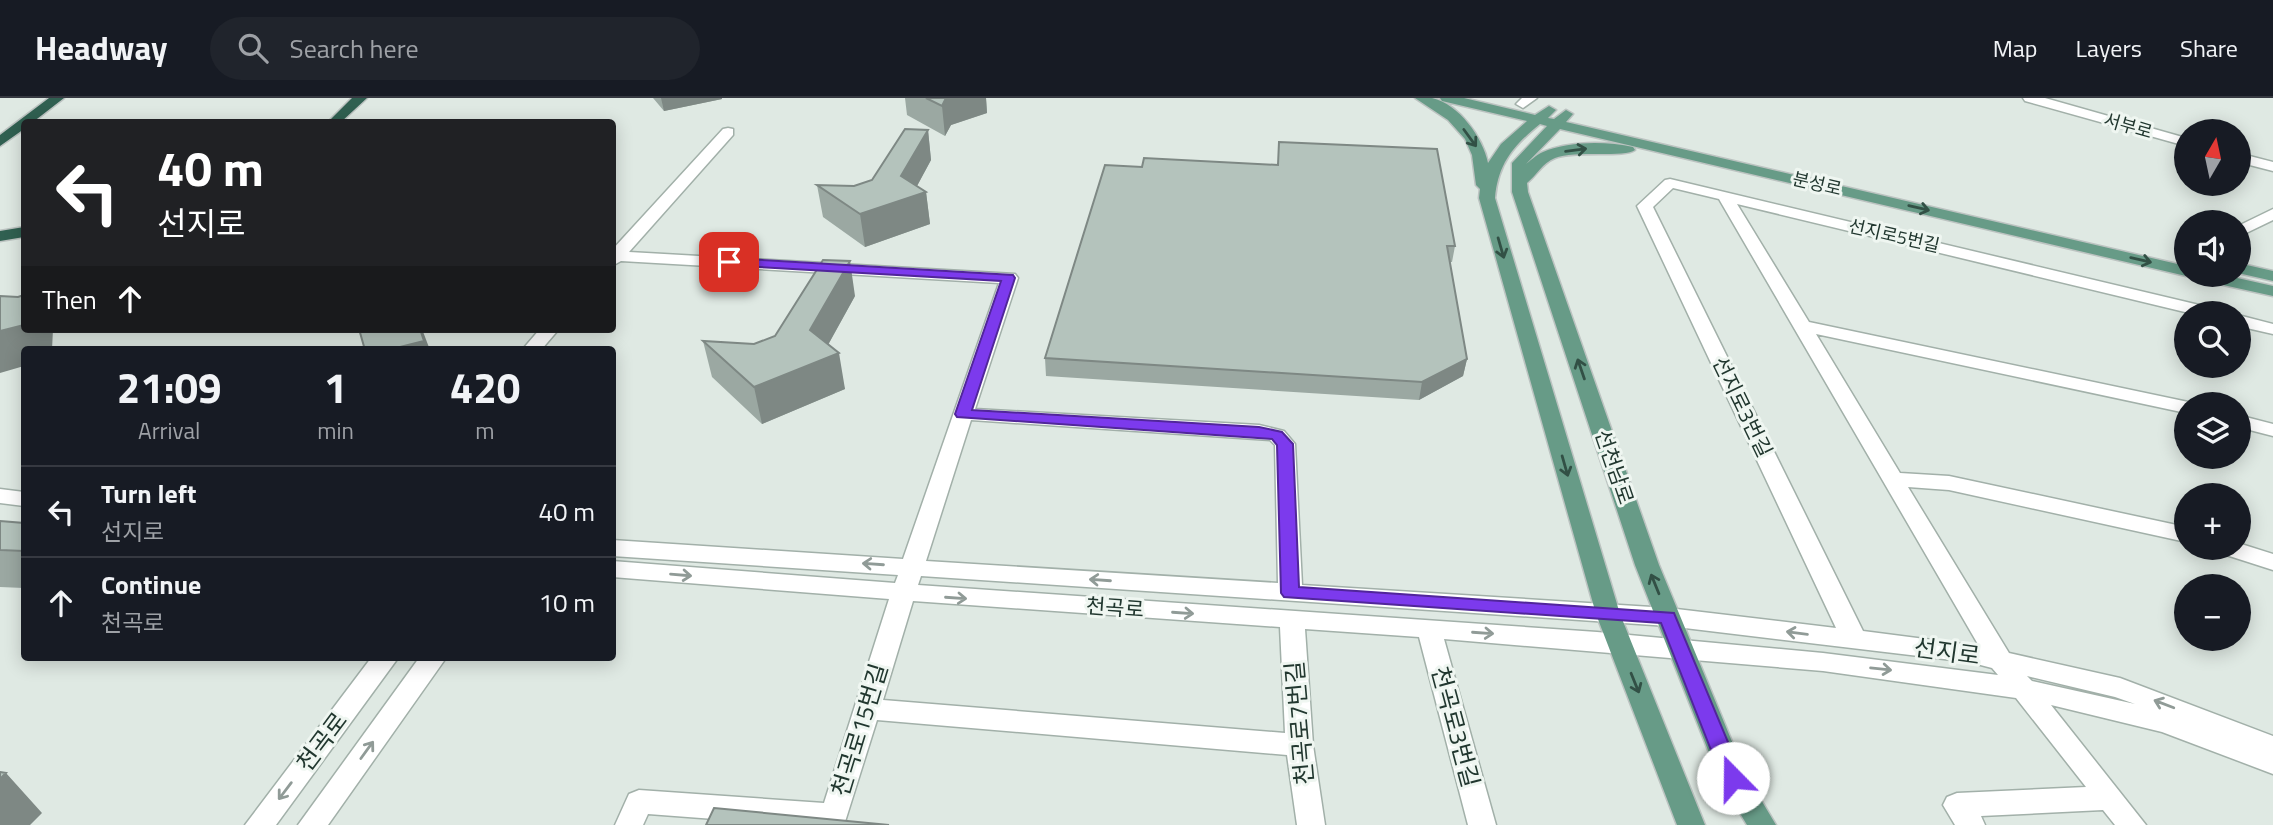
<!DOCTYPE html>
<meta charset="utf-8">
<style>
:root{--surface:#171b24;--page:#20242c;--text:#f1f3f6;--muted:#9ea1a6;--line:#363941}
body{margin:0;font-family:"Titillium Web","Noto Sans KR",sans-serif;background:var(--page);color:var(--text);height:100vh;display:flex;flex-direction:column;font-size:26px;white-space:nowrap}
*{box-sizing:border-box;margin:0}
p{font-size:23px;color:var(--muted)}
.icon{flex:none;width:38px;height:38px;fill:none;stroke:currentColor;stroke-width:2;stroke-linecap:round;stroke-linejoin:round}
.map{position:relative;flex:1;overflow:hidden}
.sheet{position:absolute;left:21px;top:248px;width:595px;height:315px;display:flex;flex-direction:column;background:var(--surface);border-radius:7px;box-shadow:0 4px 18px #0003}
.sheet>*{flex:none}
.top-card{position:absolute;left:21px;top:21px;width:595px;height:214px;border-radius:7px;box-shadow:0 4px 18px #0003;background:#202124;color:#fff;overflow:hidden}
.needle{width:46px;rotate:9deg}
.fabs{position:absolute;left:2174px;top:21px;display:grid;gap:14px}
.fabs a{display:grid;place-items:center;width:77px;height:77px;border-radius:50%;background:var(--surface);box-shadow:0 4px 18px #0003;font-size:35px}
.pin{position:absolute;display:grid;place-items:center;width:60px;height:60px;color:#fff;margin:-30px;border-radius:14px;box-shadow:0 4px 10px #0006}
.me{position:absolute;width:77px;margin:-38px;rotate:338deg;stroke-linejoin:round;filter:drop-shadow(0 0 5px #0008)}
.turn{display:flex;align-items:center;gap:24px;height:147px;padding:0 21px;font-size:32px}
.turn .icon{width:91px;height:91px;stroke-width:2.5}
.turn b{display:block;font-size:49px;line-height:60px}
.then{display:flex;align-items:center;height:66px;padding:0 21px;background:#0003;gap:14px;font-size:26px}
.eta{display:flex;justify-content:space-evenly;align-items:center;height:119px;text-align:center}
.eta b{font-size:42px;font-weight:700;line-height:49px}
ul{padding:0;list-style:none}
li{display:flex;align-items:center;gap:21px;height:91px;padding:0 21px;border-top:2px solid var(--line)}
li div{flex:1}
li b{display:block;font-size:26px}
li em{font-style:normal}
header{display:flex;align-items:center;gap:42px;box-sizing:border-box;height:98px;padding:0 35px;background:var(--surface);border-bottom:2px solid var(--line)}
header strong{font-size:33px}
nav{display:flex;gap:38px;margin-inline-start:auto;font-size:24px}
.search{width:490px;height:63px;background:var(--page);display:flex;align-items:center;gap:18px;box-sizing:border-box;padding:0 24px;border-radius:38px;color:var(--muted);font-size:26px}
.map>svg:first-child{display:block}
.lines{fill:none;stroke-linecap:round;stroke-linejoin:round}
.minor-casing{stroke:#a2b0a9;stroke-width:3}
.major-casing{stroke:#bcc3c1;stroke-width:3}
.highway-casing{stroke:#bcc3c1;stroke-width:3}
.minor{fill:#fff;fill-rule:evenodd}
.major{fill:#679b87;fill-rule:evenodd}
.highway{fill:#306051;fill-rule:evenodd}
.wall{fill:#9ba8a2}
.shaded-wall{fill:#7e8884}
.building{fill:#b4c3bc;stroke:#7e8884;stroke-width:2}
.oneway{stroke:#325045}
.oneway2{stroke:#909b97}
.route{fill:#7c3aed;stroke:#51269a;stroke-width:2}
.labels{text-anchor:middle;stroke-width:6;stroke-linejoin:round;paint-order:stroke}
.far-street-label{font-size:18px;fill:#21372f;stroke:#eff6f1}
.street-label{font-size:21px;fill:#21372f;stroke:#eff6f1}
.near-street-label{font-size:24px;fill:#21372f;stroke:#eff6f1}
</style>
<header>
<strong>Headway</strong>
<div class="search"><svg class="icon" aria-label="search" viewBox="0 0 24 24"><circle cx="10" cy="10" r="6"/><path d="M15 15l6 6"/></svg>Search here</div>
<nav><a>Map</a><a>Layers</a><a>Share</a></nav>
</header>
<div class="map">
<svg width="2273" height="727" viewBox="0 0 2273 727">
<rect width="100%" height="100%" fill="#dfe9e3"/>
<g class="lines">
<defs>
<path id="minor" d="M1522,0H1537L1523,10L1516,6Z
M2023,0H2045L2186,40V48L2025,3Z
M728,30L733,31V37L629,154L1015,176L1018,180L975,311L1259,327L1284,333L1295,346L1302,487L1668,510L1836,530L1637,108L1665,82L1670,81L2216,211L2219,215H2189L1737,106L1809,224L2193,305L2186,306V315L1816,236L1900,375L1949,378L2186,429V444L1949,392L1908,389L2009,555L2120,580L2273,638V676L2162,634L2051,607L2146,727H2115L2103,712L1981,718L1985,727H1955L1943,707L1947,699L1957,695L2086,689L2016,600L1823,573L1444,541L1496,727H1468L1419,539L1305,531L1313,647L1325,727H1297L1287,657L877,622L844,727H792L648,716L643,727H615L629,696L639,692L824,705L889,501L612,479V463L895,485L898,477L612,458V442L903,461L999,185L621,163L612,168V152L723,31ZM1673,90L1719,101L1979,548L1863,533L1653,109ZM971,322L1270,342L1275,347L1278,485L926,463ZM921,478L1668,528L1969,564L1992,570L1998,577L1823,555L1597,534L918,487ZM913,503L1280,529L1285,635L883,602ZM2027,578L2115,599L2135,606L2032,583Z
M2238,55L2273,64V73L2238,64Z
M2273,111V122L2238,139V128Z
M2238,217L2273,226V236L2238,228Z
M540,231H559L541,252H522Z
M2238,317L2273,326V338L2238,329Z
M0,391L24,394V408L0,405Z
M2238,445L2273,456V472L2220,455L2217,450H2238Z
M371,560H398L276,727H245Z
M419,560H446L328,727H298Z"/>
<path id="major" d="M1415,0C1420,0 1427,0 1432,0C1459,6 1483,40 1488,65L1501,46L1527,23L1442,3L1440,0H1464L1535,17L1549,8L1556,12L1548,20L1554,21L1566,12L1573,16L1566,24L2186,168V177H2191L2186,178L1560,31L1526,66C1529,64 1536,57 1543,54C1568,43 1606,43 1633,49L1635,52C1626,60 1574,52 1555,60C1542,65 1537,77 1527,85L1528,94L1659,467L1745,675L1776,727H1747L1719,680L1635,467L1512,94V65L1547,28L1540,26C1514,47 1498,65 1495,100L1620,516L1705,727H1677L1596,516L1479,100L1480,91L1476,87L1472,57L1465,41L1448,22Z
M2238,165L2273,173V183L2238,175Z
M2194,177H2224L2273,188V198L2196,181Z"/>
<path id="highway" d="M49,0H64L33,24H24V31L0,48V37Z
M352,0H367L341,24H328Z
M24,129V139L0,143V133Z"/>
</defs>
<use href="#minor" class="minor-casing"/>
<use href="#major" class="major-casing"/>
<use href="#highway" class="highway-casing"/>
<use href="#minor" class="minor"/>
<use href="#major" class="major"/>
<use href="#highway" class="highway"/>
</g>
<path class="wall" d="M653,0H722V1L664,13Z
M905,0H986L987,15L951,27L945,38L907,17Z
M928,32L931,62L917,88L926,94L930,126L865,149L823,119L817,87L854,88L872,82Z
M1142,69L1455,148L1452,164H1450L1467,261L1463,278L1419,302L1046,278L1045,260Z
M855,198L828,247L845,291L762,326L712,279L703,243L754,246L775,238Z
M0,423L24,425V490L0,489Z"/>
<path class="shaded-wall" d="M661,0H722V1L664,13Z
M946,0H986L987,15L951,27L945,38L942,8Z
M928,32L931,62L911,99L926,94L930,126L865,149L860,116Z
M850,163L855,198L819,263L839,255L845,291L762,326L754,289L810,232Z
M24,227V231H53L52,252H24V268L0,275V233Z
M420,231H422L430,252H388Z
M1467,261L1463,278L1419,302L1422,284Z
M6,675L42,715L30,727H0V681Z"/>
<path class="building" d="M926,0H946L942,8Z
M905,31L928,32L901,78L926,94L860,116L817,87L854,88L872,82Z
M1279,44L1437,51L1455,148H1447L1467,261L1422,284L1045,260L1105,67L1142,69L1144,60L1278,67Z
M823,162L850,163L810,232L839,255L754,289L703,243L754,246L775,238Z
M24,197V227L0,233V198L18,199Z
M359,231H420L424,243L388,252H365Z
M0,423L24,425V453L0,452Z
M0,674L6,675L0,681Z
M714,710L889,727H706Z"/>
<defs><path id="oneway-shaft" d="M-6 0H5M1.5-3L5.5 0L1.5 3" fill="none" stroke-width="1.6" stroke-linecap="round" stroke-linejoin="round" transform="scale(1.75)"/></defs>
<g class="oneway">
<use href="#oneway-shaft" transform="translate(1470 40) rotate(54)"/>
<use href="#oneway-shaft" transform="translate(1576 52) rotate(-7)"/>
<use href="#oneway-shaft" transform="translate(1919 110) rotate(13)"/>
<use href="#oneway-shaft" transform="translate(1501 150) rotate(74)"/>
<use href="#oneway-shaft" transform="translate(2141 162) rotate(13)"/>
<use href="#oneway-shaft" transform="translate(1581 271) rotate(-109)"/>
<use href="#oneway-shaft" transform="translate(1565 368) rotate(74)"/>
<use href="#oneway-shaft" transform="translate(1655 486) rotate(-112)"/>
<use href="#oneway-shaft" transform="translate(1635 585) rotate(68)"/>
</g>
<g class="oneway2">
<use href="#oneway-shaft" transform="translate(873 466) rotate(-176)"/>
<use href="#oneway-shaft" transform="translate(681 477) rotate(5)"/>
<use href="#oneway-shaft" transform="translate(1100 482) rotate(-176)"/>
<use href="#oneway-shaft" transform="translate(956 500) rotate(4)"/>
<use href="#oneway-shaft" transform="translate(1183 515) rotate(4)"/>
<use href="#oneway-shaft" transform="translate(1483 535) rotate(4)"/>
<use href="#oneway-shaft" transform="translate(1797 535) rotate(-173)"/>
<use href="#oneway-shaft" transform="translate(1881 571) rotate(6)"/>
<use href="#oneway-shaft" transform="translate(2164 606) rotate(-159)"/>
<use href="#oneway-shaft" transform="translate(367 652) rotate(-54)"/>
<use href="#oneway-shaft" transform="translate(285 693) rotate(127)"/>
</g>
<path class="route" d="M729,160L1013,177L1015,180L972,312L1259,329L1282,334L1293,346L1299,489L1674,515L1743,680L1740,686L1733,688L1725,686L1722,680L1661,525L1284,499L1281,495L1277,347L1272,341L957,319L955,316L1001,183L725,167L723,164Z"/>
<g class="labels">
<g class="far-street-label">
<text transform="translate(2128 28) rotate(16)" y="6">서부로</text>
<text transform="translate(1817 86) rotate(13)" y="6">분성로</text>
<text transform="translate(1894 138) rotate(13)" y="6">선지로5번길</text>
</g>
<g class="street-label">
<text transform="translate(1742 309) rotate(64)" y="7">선지로3번길</text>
<text transform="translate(1614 369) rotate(71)" y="7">선천남로</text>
<text transform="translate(1115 510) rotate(4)" y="7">천곡로</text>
</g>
<g class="near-street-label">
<text transform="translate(1947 554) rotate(8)" y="8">선지로</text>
<text transform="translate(1300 625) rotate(-95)" y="8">천곡로7번길</text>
<text transform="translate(1455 629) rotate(75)" y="8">천곡로3번길</text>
<text transform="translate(860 632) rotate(-73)" y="8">천곡로15번길</text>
<text transform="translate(322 644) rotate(-53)" y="8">천곡로</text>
</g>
</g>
</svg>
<div class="fabs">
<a><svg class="needle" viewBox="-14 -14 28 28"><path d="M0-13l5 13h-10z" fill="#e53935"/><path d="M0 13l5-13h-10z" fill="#9ea1a6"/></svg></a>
<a><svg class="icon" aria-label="sound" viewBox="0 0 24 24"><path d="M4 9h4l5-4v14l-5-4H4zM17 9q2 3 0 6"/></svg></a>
<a><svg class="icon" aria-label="search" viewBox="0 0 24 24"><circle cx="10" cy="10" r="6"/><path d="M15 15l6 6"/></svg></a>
<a><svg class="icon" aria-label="layers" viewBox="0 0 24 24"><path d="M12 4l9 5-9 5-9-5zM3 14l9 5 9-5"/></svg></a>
<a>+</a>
<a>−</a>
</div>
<div class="pin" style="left:729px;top:164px;background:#d93025"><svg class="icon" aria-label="arrive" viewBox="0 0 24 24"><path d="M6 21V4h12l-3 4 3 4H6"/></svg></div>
<svg class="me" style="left:1733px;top:680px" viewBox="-20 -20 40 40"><circle r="19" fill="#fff"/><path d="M0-13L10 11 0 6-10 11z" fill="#7c3aed"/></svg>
<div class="top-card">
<div class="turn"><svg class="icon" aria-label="left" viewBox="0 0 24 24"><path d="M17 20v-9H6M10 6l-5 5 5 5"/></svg><div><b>40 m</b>선지로</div></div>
<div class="then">Then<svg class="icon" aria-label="ahead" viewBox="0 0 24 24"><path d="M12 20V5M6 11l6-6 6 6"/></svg></div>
</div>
<section class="sheet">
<div class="eta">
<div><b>21:09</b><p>Arrival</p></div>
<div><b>1</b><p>min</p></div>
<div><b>420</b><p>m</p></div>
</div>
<ul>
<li><svg class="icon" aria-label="left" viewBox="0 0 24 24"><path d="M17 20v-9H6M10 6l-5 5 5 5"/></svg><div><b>Turn left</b><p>선지로</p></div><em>40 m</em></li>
<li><svg class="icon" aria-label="ahead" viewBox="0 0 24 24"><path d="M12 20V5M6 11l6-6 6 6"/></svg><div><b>Continue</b><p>천곡로</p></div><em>10 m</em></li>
</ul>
</section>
</div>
